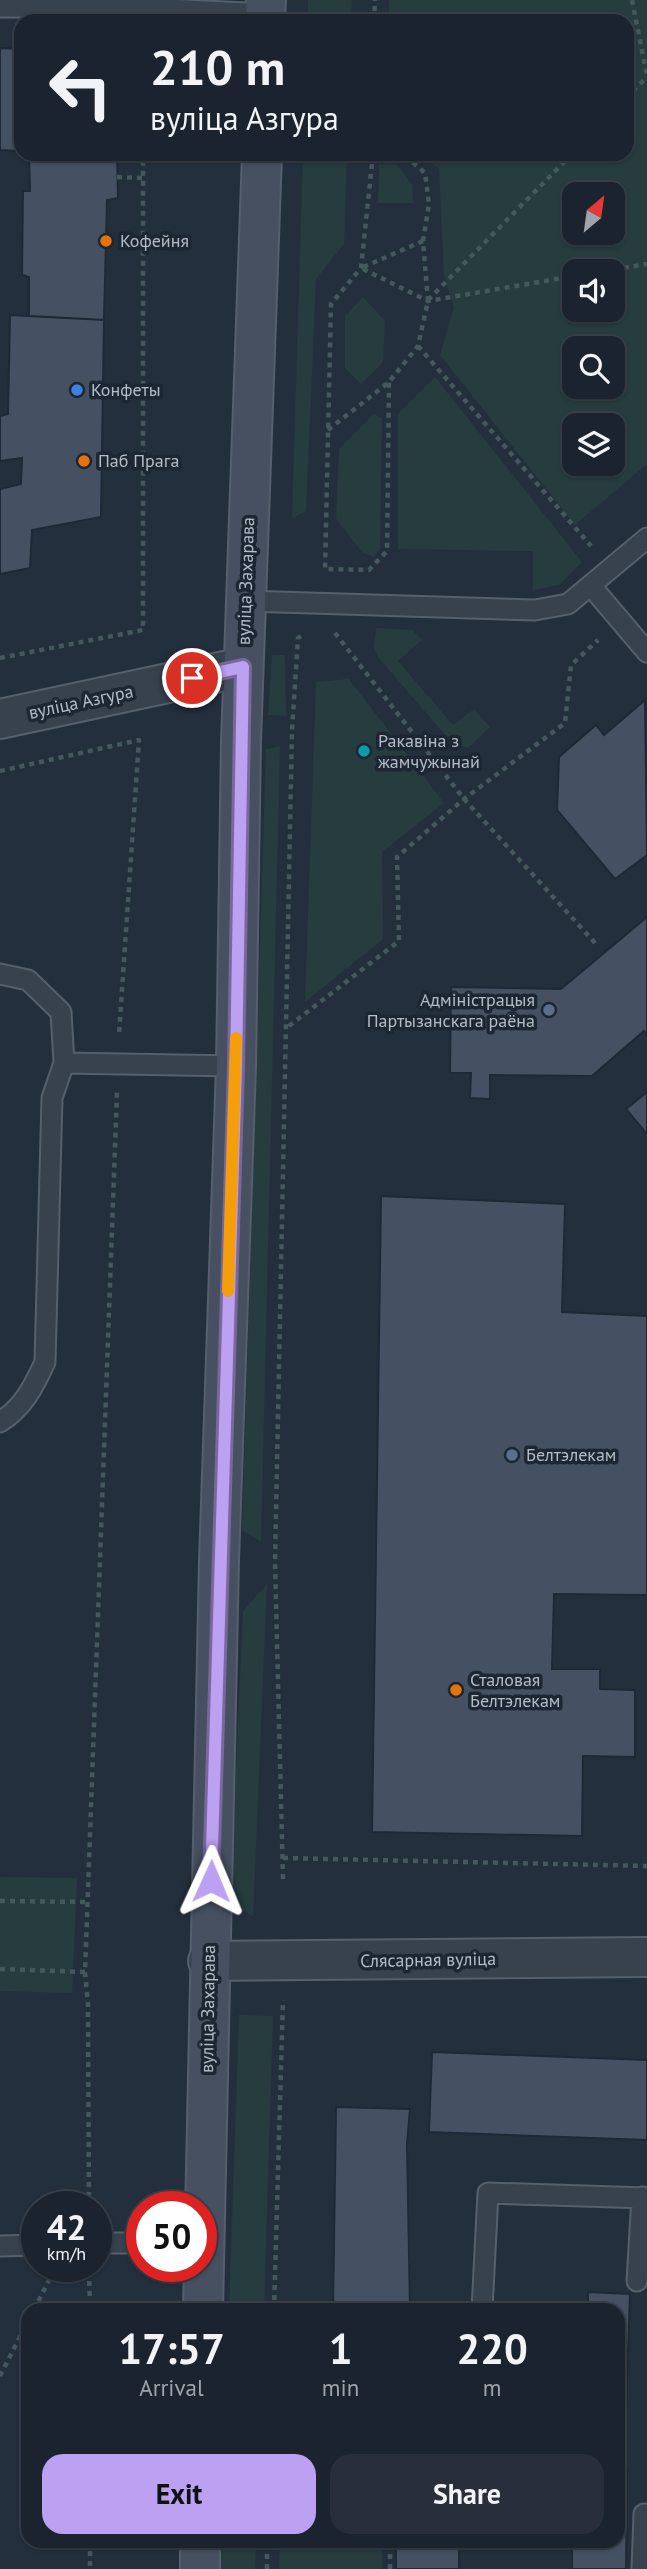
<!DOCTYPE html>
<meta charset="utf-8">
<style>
:root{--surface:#1b232e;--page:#282f3a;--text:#f1f3f6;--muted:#a0a4aa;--line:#39404a;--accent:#bca0f2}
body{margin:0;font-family:"PT Sans",sans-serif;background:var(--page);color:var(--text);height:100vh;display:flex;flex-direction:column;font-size:26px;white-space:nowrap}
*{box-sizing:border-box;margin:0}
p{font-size:23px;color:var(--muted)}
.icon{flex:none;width:38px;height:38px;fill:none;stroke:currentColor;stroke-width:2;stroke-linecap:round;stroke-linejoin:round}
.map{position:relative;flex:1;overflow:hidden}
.sheet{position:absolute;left:21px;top:2303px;width:604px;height:245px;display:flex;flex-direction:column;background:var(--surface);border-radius:21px;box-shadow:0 2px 5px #0004,0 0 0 2px var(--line)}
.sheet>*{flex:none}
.banner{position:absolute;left:14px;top:14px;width:620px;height:147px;border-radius:21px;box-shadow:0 2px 5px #0004,0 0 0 2px var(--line);background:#1b232e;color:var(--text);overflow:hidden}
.needle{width:46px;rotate:29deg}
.controls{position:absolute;left:562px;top:182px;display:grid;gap:14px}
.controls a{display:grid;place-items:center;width:63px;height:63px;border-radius:14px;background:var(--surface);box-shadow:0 2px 5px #0004,0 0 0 2px var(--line);font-size:35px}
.speed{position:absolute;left:21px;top:2191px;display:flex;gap:14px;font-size:35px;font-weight:700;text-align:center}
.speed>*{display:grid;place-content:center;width:91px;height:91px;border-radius:50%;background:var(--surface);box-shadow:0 2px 5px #0004,0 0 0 2px var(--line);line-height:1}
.speed small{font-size:18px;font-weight:400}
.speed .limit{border:10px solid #d22;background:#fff;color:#111}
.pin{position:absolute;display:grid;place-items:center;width:60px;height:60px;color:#fff;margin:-30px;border:4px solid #fff;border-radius:50%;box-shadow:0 2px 7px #0007}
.me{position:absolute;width:77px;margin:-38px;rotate:1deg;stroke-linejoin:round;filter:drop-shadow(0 0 5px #0008)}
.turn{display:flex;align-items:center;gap:24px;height:147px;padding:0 21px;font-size:32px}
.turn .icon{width:91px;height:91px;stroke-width:2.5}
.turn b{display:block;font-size:49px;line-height:60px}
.eta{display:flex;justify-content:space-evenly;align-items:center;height:119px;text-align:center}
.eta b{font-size:42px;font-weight:800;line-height:49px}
.cta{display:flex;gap:14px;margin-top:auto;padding:14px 21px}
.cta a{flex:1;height:80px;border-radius:21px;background:var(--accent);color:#111;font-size:28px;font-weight:800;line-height:80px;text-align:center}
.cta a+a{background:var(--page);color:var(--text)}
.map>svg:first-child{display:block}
.green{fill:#263c3f;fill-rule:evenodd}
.building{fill:#455162;stroke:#1f2835;stroke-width:2}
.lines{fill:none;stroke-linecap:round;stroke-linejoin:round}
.service-casing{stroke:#565f6c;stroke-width:23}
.minor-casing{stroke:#565f6c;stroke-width:42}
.secondary-casing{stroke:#565f6c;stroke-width:42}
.path{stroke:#44595c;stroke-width:4.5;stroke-dasharray:5 5;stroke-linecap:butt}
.service{stroke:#38414e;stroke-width:19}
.minor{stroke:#38414e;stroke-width:38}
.secondary{stroke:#465061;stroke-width:38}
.route-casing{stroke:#7a689d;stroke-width:18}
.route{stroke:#bca0f2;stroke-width:12}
.slow{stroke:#f59e0b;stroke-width:12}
.food-dot{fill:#e8710a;stroke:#1d2633;stroke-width:2.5}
.shop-dot{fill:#3f7fe0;stroke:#1d2633;stroke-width:2.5}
.culture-dot{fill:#0f9aa8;stroke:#1d2633;stroke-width:2.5}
.service-dot{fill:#5c6f8a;stroke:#1d2633;stroke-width:2.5}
.labels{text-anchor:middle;stroke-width:7;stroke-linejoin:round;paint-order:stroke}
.poi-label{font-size:18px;fill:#b4bcc9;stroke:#1d2633;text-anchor:start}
.street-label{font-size:18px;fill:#b4bcc9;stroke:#1d2633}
</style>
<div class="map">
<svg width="647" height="2569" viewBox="0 0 647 2569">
<rect width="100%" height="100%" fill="#242f3e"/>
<path class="green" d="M308,0H352L351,21H308Z
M389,0H647V464L575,525L440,355L454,307L444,276L439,169L422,154H626V21H389ZM574,194H612V233H574ZM574,271H612V310H574ZM574,348H612V387H574ZM574,425H612V464H574Z
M303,154H347L344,244L316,279L306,511L292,518Z
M379,164H396L412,184L413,203H378Z
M363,297L385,321L383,362L361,384L345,368V316Z
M435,377L582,562L559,585L533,590V551L398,549V414Z
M374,414L382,418L380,548L374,557L363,553L336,519L339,449Z
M376,628L412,630L422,640L398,661L453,725L474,709L490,727L468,748L452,743L378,657L374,647Z
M272,655H285L286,716L268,715Z
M349,679L444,803L382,852L383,939L305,1002L316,682Z
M280,746L261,1542L242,1530L266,749Z
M267,1584L253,1916L230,1904L243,1611Z
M0,1877L77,1878L72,1993L0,1991Z
M239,2015L273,2016L264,2310H229Z
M221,2541H256L255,2569H220Z
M280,2541H383L382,2569H279Z"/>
<path class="building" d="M0,48L21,49V151L0,150Z
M29,154H117L118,198L107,200L104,320L29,316V277L22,275L23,191H30Z
M10,315L104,320L101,517L32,530L30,568L0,574V489L21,484L22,458L0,461V416L8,414Z
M645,700L647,855L615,879L557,810L559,757L596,725L604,735Z
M647,917V1035L644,1031L592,1076L490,1075V1099L470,1098L471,1073H450L451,987L561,989Z
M647,1092V1134L626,1109Z
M381,1196L565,1204L562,1312L647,1316V1595L554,1594L552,1669H600V1689L635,1690V1757L583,1756L582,1836L372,1832Z
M432,2052L647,2060V2140L429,2132Z
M336,2107L410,2109L407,2144L410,2310H333Z
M588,2292L630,2294L626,2411L618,2410V2310H588Z
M618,2470H627L626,2569H572V2541H618Z
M396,2541H475V2545H459V2569H396Z"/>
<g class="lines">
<defs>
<path id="service" d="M0,7L146,8L265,14
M591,586L647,652
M246,601L535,610L568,604L647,538
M0,974L28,980L61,1012L64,1063L52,1098L45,1362C34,1386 23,1408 0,1422
M64,1063L236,1066
M96,2243H142
M0,2246L37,2245
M637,2281L642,2197
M482,2310L488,2193L647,2198
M642,2569L644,2514"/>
<path id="minor" d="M0,719L243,667
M208,1961L647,1957"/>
<path id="secondary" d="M265,21L266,0
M203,2310L219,1561L236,1066L241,741L262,154
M200,2569V2541"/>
</defs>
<use href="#service" class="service-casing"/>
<use href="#minor" class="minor-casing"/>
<use href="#secondary" class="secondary-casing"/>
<path class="path" d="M632,0L647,76
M374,21L375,0
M626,98L647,77
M373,154L361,268L331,304L325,569L369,570L387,551L389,382
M117,177L143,178
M423,241L361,268L428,301L574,276
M604,271L647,264
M428,300L572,154
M418,346L591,546
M328,430L389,382L418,346L428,301L423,241L429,204L425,173L403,154
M335,633L464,799L596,944
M0,658L143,630V154
M0,771L139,740L119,1034
M289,1026L399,941L397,857L464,799L565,723L571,665L598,640
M283,1858L647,1866
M283,1879L275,1563L292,730L298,638L304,634
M0,1901L88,1902
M0,1969L85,1972
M89,2207L88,2005L85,1972L117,1092
M89,2271L90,2310
M34,2310L54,2270
M274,2310L283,2000
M0,2376L28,2321
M90,2541V2569
M267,2569V2541
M390,2569V2541"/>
<use href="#service" class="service"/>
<use href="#minor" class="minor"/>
<use href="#secondary" class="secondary"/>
</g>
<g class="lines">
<defs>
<path id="route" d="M192,678L243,667L236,1066L211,1881"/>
</defs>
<use href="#route" class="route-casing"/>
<use href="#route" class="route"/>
<path class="slow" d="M228,1291L236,1038"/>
</g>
<g class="food-dot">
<circle cx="106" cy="241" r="7"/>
<circle cx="84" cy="461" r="7"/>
<circle cx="456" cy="1690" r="7"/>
</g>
<circle class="shop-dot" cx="77" cy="390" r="7"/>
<circle class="culture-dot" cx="364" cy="751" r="7"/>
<g class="service-dot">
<circle cx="549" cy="1010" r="7"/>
<circle cx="512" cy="1455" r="7"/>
</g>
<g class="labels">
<g class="poi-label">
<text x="120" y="247">Кофейня</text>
<text x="91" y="396">Конфеты</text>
<text x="98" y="467">Паб Прага</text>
<text x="378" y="747">Ракавіна з<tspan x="378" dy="21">жамчужынай</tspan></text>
<text x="535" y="1006" text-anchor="end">Адміністрацыя<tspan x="535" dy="21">Партызанскага раёна</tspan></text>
<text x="526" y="1461">Белтэлекам</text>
<text x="470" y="1686">Сталовая<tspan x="470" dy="21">Белтэлекам</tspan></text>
</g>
<g class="street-label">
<text transform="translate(246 581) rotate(-88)" y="6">вуліца Захарава</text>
<text transform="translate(81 702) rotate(-12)" y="6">вуліца Азгура</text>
<text transform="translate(428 1960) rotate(-1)" y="6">Слясарная вуліца</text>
<text transform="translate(208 2009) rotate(-89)" y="6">вуліца Захарава</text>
</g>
</g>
</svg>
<div class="controls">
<a><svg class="needle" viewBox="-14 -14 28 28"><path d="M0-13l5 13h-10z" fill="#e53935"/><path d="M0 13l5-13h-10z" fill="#a0a4aa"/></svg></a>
<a><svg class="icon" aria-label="sound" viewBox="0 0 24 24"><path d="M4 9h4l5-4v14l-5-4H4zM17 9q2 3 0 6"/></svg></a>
<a><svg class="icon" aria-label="search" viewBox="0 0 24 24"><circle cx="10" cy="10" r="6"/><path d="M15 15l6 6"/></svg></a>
<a><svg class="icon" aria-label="layers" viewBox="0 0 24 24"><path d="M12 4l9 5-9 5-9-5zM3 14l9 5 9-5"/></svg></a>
</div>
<div class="speed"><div>42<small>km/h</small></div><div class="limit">50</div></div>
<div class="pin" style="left:192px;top:678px;background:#d93025"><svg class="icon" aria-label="arrive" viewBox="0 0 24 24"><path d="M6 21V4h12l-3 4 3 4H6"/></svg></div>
<svg class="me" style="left:211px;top:1881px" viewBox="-20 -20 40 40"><path d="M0-17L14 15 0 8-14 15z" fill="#bca0f2" stroke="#fff" stroke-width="4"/></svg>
<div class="banner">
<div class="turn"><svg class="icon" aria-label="left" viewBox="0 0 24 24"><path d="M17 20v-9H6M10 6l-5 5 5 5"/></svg><div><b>210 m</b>вуліца Азгура</div></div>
</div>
<section class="sheet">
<div class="eta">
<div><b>17:57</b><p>Arrival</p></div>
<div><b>1</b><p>min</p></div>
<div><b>220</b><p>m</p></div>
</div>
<div class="cta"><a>Exit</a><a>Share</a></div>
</section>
</div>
